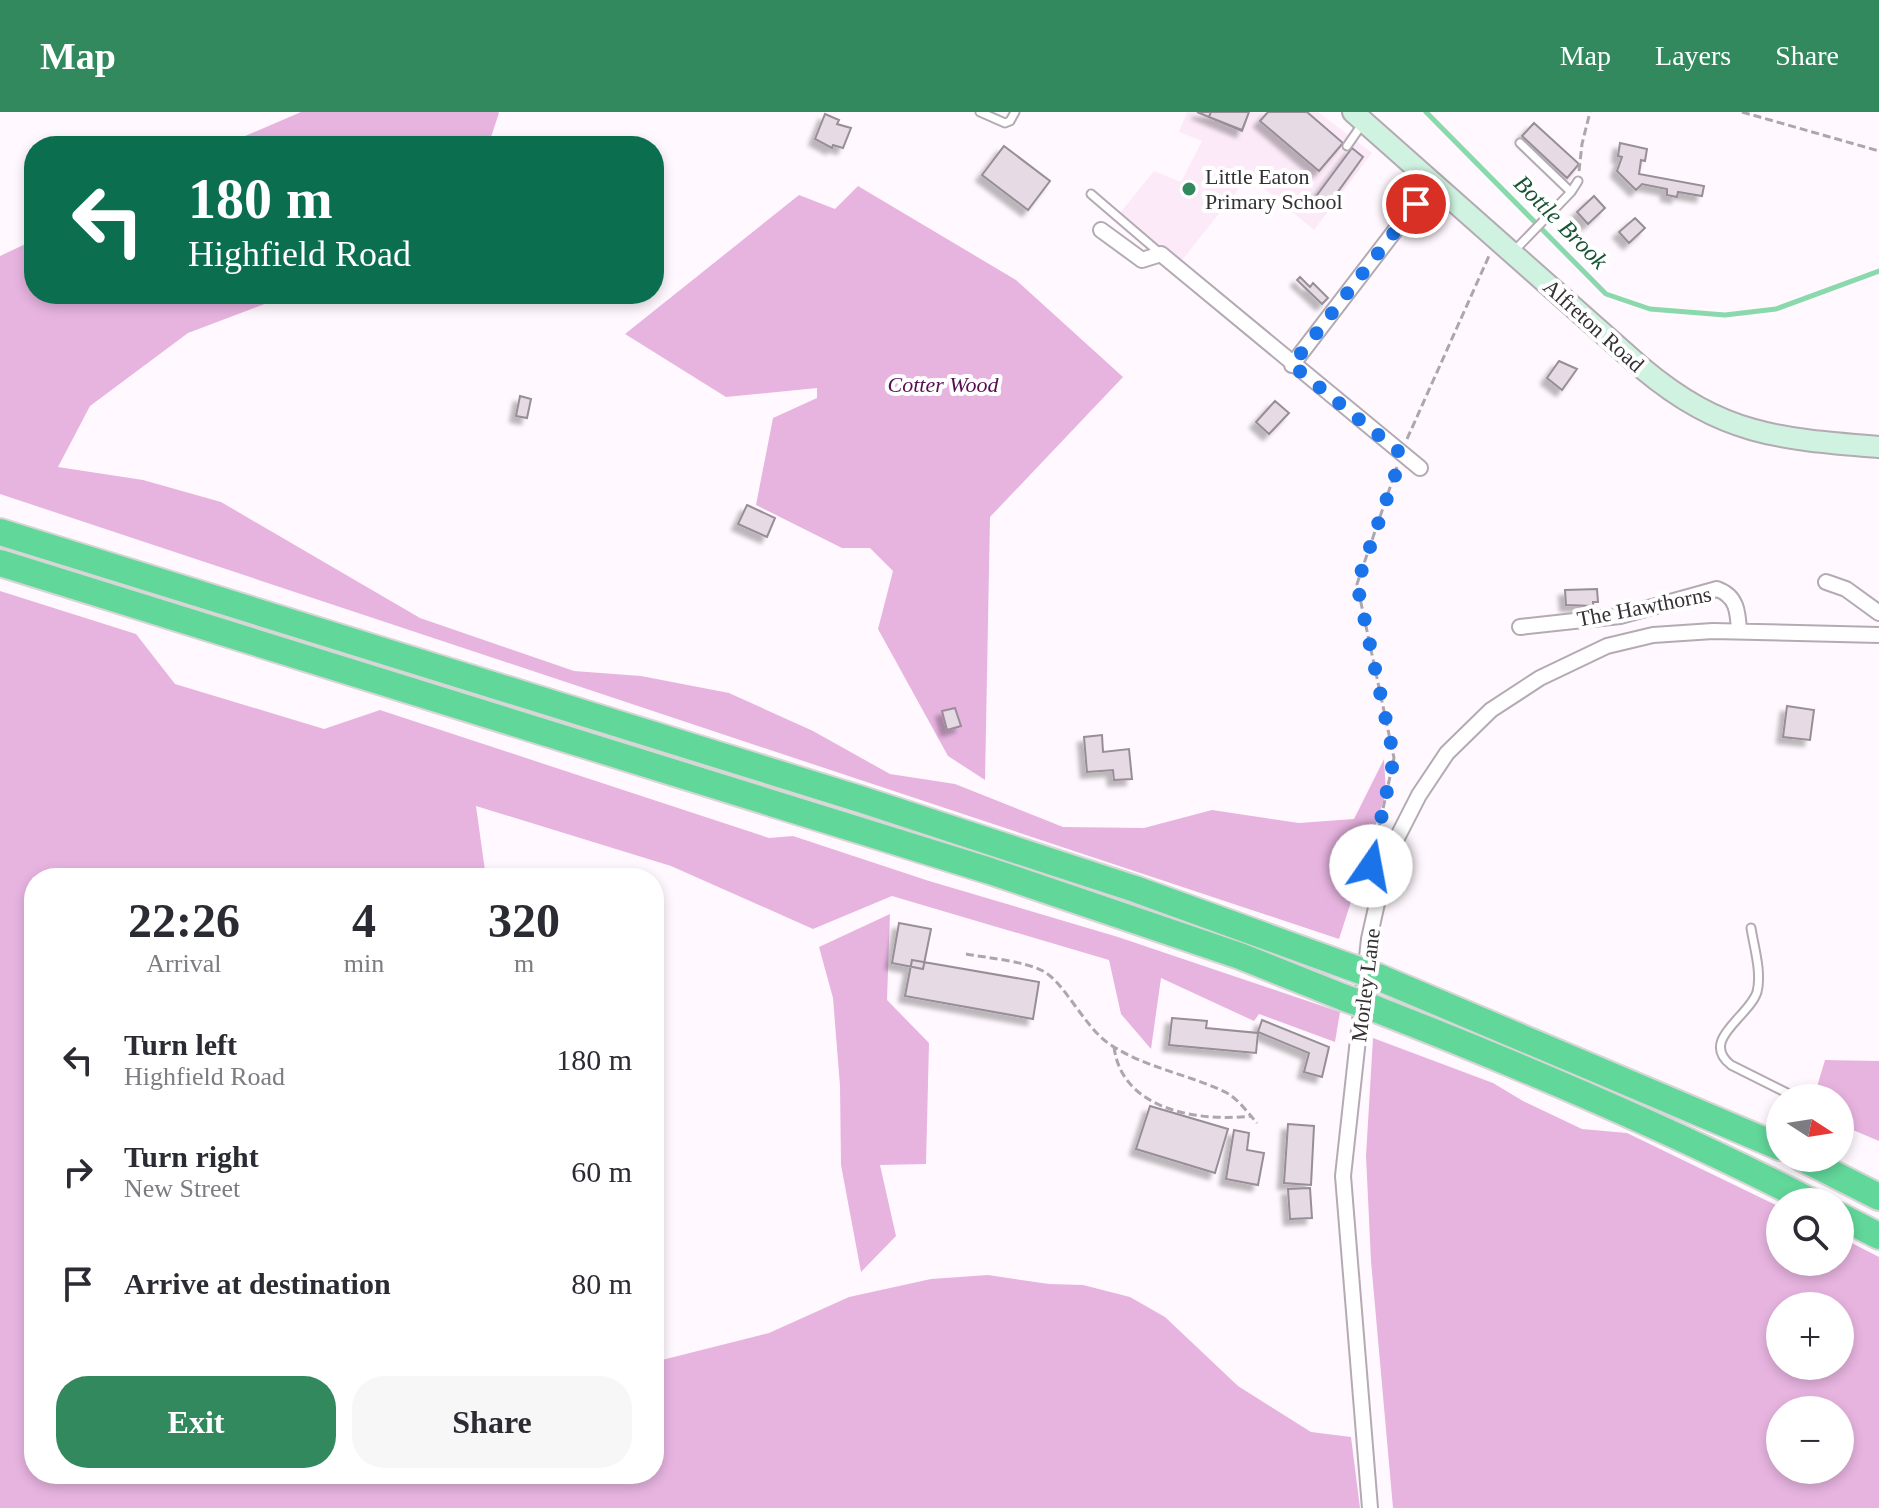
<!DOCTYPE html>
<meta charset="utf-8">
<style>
:root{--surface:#fff;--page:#f7f7f7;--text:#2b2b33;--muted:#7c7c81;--accent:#32895d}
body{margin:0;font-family:"Times New Roman",serif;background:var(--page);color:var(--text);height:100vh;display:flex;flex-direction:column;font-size:30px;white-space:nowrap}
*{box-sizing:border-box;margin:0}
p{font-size:26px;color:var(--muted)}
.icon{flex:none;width:44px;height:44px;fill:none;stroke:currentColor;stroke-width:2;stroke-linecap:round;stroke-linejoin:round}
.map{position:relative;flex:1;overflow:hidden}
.panel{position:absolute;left:24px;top:756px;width:640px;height:616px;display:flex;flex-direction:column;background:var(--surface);border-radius:32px;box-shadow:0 4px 12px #0003}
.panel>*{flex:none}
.top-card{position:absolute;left:24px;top:24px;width:640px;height:168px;border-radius:32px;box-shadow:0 4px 12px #0003;background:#0b6e4f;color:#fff;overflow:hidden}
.needle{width:52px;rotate:102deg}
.fabs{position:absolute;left:1766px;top:972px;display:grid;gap:16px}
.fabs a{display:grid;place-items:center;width:88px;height:88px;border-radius:50%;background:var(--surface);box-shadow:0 4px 12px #0003;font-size:40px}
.pin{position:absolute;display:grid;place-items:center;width:68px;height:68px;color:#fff;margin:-34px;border:4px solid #fff;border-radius:50%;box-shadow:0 2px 8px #0007}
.me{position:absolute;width:88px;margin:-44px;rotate:12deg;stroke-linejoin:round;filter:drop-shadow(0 0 6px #0008)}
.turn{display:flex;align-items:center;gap:28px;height:168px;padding:0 32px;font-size:36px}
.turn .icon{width:104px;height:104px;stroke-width:2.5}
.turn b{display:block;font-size:56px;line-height:68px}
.eta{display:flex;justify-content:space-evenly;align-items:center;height:136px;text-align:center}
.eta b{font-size:48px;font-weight:700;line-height:56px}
.button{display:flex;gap:16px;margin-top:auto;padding:16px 32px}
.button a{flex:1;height:92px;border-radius:32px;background:var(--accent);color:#fff;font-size:32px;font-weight:700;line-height:92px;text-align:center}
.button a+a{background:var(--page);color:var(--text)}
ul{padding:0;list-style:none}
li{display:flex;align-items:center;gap:24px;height:112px;padding:0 32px}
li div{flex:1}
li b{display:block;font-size:30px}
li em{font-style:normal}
header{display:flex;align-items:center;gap:48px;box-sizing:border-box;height:112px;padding:0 40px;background:var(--accent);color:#fff}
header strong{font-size:38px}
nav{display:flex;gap:44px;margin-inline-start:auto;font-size:28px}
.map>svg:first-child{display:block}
.built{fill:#fceaf9}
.green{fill:#e7b4e0;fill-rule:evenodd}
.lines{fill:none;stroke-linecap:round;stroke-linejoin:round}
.stream{stroke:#8ad9ac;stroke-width:5}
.building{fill:#e6dae4;stroke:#988e97;stroke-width:2;filter:url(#shadow)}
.lane-casing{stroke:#b4aab3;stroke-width:11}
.street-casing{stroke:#b4aab3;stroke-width:18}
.secondary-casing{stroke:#b4aab3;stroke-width:24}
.highway-casing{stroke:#d6d6d6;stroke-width:30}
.path{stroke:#ada7ac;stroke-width:3;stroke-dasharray:8 4;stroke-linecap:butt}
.lane{stroke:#fff;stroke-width:7}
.street{stroke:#fff;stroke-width:14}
.secondary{stroke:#d0f3e1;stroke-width:20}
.highway{stroke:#62d79a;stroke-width:26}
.highway-bridge-casing{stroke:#d6d6d6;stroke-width:30;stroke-linecap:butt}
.highway-bridge{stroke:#62d79a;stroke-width:26}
.route{stroke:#1a73e8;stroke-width:14;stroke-dasharray:0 25.2}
.poi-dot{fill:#32895d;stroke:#fff;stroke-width:3}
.labels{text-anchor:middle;stroke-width:8;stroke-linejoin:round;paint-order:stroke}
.poi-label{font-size:22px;fill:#343034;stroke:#fff;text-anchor:start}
.street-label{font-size:22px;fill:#343034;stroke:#fff}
.park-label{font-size:22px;font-style:italic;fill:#570d52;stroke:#fff}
.water-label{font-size:24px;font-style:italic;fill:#185437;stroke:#fff}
</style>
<header>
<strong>Map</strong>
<nav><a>Map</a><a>Layers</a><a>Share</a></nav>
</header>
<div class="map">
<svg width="1879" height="1396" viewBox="0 0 1879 1396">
<defs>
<filter id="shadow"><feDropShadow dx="-6" dy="6" stdDeviation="2" flood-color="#0004"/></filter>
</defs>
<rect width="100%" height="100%" fill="#fff8fe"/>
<path class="built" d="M1187,0H1318L1372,41L1314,118L1249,64L1179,152L1120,101L1154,59L1181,70L1202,29L1179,20Z"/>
<path class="green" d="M301,0H498L499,1L488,34H222Z
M858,74L1016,168L1123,265L990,405L985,668L948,644L878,517L893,459L870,436H842L756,393L773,306L817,286V276L726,285L625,222L799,83L835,97Z
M34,128V182H291L188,221L90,294L58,355L143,368L221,390L420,506L574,559L641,564L729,581L813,619L890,662L955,672L1063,715L1144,716L1212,698L1299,711L1354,707L1384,647L1386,681L1339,827L0,382V144Z
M0,479L136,522L175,572L324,617L380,598L769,726L793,724L929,769L1118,825L1340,900L1335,930L1259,902L1254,909L1161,866L1151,937L1121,902L1109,848L892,784L813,817L671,754L476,694L486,766H34V1362H654V1250L769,1221L849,1185L931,1167L988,1163L1049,1172L1083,1173L1130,1185L1165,1205L1238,1274L1311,1320L1351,1325L1360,1396H0Z
M890,802L887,888L929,931L926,1052L880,1053L896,1124L861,1160L841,1053L840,974L833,886L819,835Z
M1373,926L1493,971L1523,989L1582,1017L1627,1021L1780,1095V1150H1840V1125L1879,1145V1396H1393L1371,1149L1366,1044ZM1780,1194H1840V1254H1780ZM1780,1298H1840V1358H1780Z
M1825,948L1879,949V1029L1841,1013L1840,986H1822L1816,978Z"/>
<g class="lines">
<path class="stream" d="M1426,0L1606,182L1650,197L1725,203L1776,197L1879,159"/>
</g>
<path class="building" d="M1197,0H1249L1242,19Z
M1211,0H1249L1242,18L1209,5Z
M1268,0H1307L1343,31L1319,59L1260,9Z
M825,2L839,8L837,12L851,16L843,36L833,33L832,36L815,27Z
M1534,11L1579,52L1567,66L1522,24Z
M1620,31L1647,37L1645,49L1641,48L1639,62L1704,74L1702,84L1678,80L1677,85L1667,83V77L1642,72L1636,78L1617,59L1622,45L1618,44Z
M1004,34L1050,69L1028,98L982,63Z
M1352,36L1363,45L1329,92L1317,83Z
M1594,84L1605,96L1588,112L1577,100Z
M1635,106L1645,116L1629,131L1619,120Z
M1300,165L1310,175L1313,171L1328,186L1322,192L1297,168Z
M1559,249L1577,257L1562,278L1547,266Z
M520,284L531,287L527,306L516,304Z
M1275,289L1289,301L1269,322L1256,310Z
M747,393L775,406L767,425L738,412Z
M1597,477L1598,490H1593V494L1566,493L1565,478Z
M1787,594L1814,598L1810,628L1783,625Z
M955,596L961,614L947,618L942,599Z
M1102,623L1103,640L1129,637L1132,667L1114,668L1113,658L1087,660L1084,625Z
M899,811L931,817L923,857L892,851Z
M912,848L1039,870L1033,907L905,884Z
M1172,906L1207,909L1206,916L1258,921L1256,941L1169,933Z
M1262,908L1329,935L1322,965L1304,960L1309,941L1258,920Z
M1150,994L1228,1017L1215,1061L1136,1037Z
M1288,1012L1314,1014L1311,1073L1284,1071Z
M1234,1018L1249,1021L1247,1038L1264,1041L1258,1073L1226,1067Z
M1310,1076L1312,1106L1290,1107L1288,1077Z"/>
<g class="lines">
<defs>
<path id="lane" d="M980,0L1005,11L1010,9L1015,0
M1520,31L1571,80
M1347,34L1363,11
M1091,82L1161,142
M1515,138L1571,80L1578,69
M1751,816C1754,835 1762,861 1757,880C1749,905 1699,928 1731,953L1797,986"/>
<path id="street" d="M1101,118L1142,148L1161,142L1420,356
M1292,253L1433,69
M1826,470L1846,477L1879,501
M1520,515L1620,504L1717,477C1737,484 1738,500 1739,519
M1370,1396L1343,1064L1369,827L1382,769L1395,730L1419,683L1447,641L1491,598L1540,566L1607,534L1653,523L1713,519L1879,523"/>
<path id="secondary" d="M1353,0L1642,256C1722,323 1779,327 1879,335"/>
<path id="highway" d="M0,420L860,687L1135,777L1350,855
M0,451L990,759L1240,844L1345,886
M1378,865L1780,1035
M1373,896C1522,954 1670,1017 1812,1090
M1802,1046L1879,1085
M1840,1104L1879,1124"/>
</defs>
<use href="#lane" class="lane-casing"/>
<use href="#street" class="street-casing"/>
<use href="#secondary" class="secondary-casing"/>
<use href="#highway" class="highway-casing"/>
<path class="path" d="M1742,0L1879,39
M1579,59L1582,32L1590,0
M1407,327L1489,144
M1373,743L1394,646L1357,472L1397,355
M966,842C988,846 1024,849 1043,859C1064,870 1084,914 1108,931C1144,956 1189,962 1227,981C1239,988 1248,1001 1257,1011
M1114,935C1122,999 1200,1010 1251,1004"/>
<use href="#lane" class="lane"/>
<use href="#street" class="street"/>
<use href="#secondary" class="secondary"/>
<use href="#highway" class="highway"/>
<defs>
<path id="highway-bridge" d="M1350,855L1378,865
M1345,886L1373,896"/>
</defs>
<use href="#highway-bridge" class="highway-bridge-casing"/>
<use href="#highway-bridge" class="highway-bridge"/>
</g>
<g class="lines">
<path class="route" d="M1371,754L1394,646L1357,472L1398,355V339L1292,253L1416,92"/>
</g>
<circle class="poi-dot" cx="1189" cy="77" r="8"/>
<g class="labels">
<g class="poi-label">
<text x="1205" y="72">Little Eaton<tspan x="1205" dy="25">Primary School</tspan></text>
</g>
<g class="street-label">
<text transform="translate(1594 213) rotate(42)" y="8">Alfreton Road</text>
<text transform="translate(1644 494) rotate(-11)" y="8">The Hawthorns</text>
<text transform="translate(1365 873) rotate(-83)" y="8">Morley Lane</text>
</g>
<g class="park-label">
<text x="943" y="280">Cotter Wood</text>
</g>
<g class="water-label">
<text transform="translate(1561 110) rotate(45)" y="8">Bottle Brook</text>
</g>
</g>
</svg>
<div class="fabs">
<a><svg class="needle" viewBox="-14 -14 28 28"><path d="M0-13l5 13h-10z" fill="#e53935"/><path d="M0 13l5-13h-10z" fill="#7c7c81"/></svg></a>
<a><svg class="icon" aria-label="search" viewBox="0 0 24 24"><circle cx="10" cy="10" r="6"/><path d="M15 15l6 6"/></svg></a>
<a>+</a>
<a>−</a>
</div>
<div class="pin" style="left:1416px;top:92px;background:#d93025"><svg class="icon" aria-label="arrive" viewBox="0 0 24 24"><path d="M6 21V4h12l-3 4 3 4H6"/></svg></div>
<svg class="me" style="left:1371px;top:754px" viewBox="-20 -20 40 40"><circle r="19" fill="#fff"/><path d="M0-13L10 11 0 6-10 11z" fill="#1a73e8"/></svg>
<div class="top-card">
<div class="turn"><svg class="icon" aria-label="left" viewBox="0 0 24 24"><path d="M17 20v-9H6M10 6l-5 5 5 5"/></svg><div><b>180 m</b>Highfield Road</div></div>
</div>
<section class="panel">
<div class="eta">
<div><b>22:26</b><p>Arrival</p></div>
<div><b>4</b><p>min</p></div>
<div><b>320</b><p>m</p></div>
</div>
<ul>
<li><svg class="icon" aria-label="left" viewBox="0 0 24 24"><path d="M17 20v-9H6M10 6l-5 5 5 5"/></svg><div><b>Turn left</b><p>Highfield Road</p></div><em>180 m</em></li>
<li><svg class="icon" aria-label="right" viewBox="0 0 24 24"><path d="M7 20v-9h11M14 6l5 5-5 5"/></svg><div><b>Turn right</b><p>New Street</p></div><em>60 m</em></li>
<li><svg class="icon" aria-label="arrive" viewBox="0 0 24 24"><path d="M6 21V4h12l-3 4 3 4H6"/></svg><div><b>Arrive at destination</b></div><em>80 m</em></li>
</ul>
<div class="button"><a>Exit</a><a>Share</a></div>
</section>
</div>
